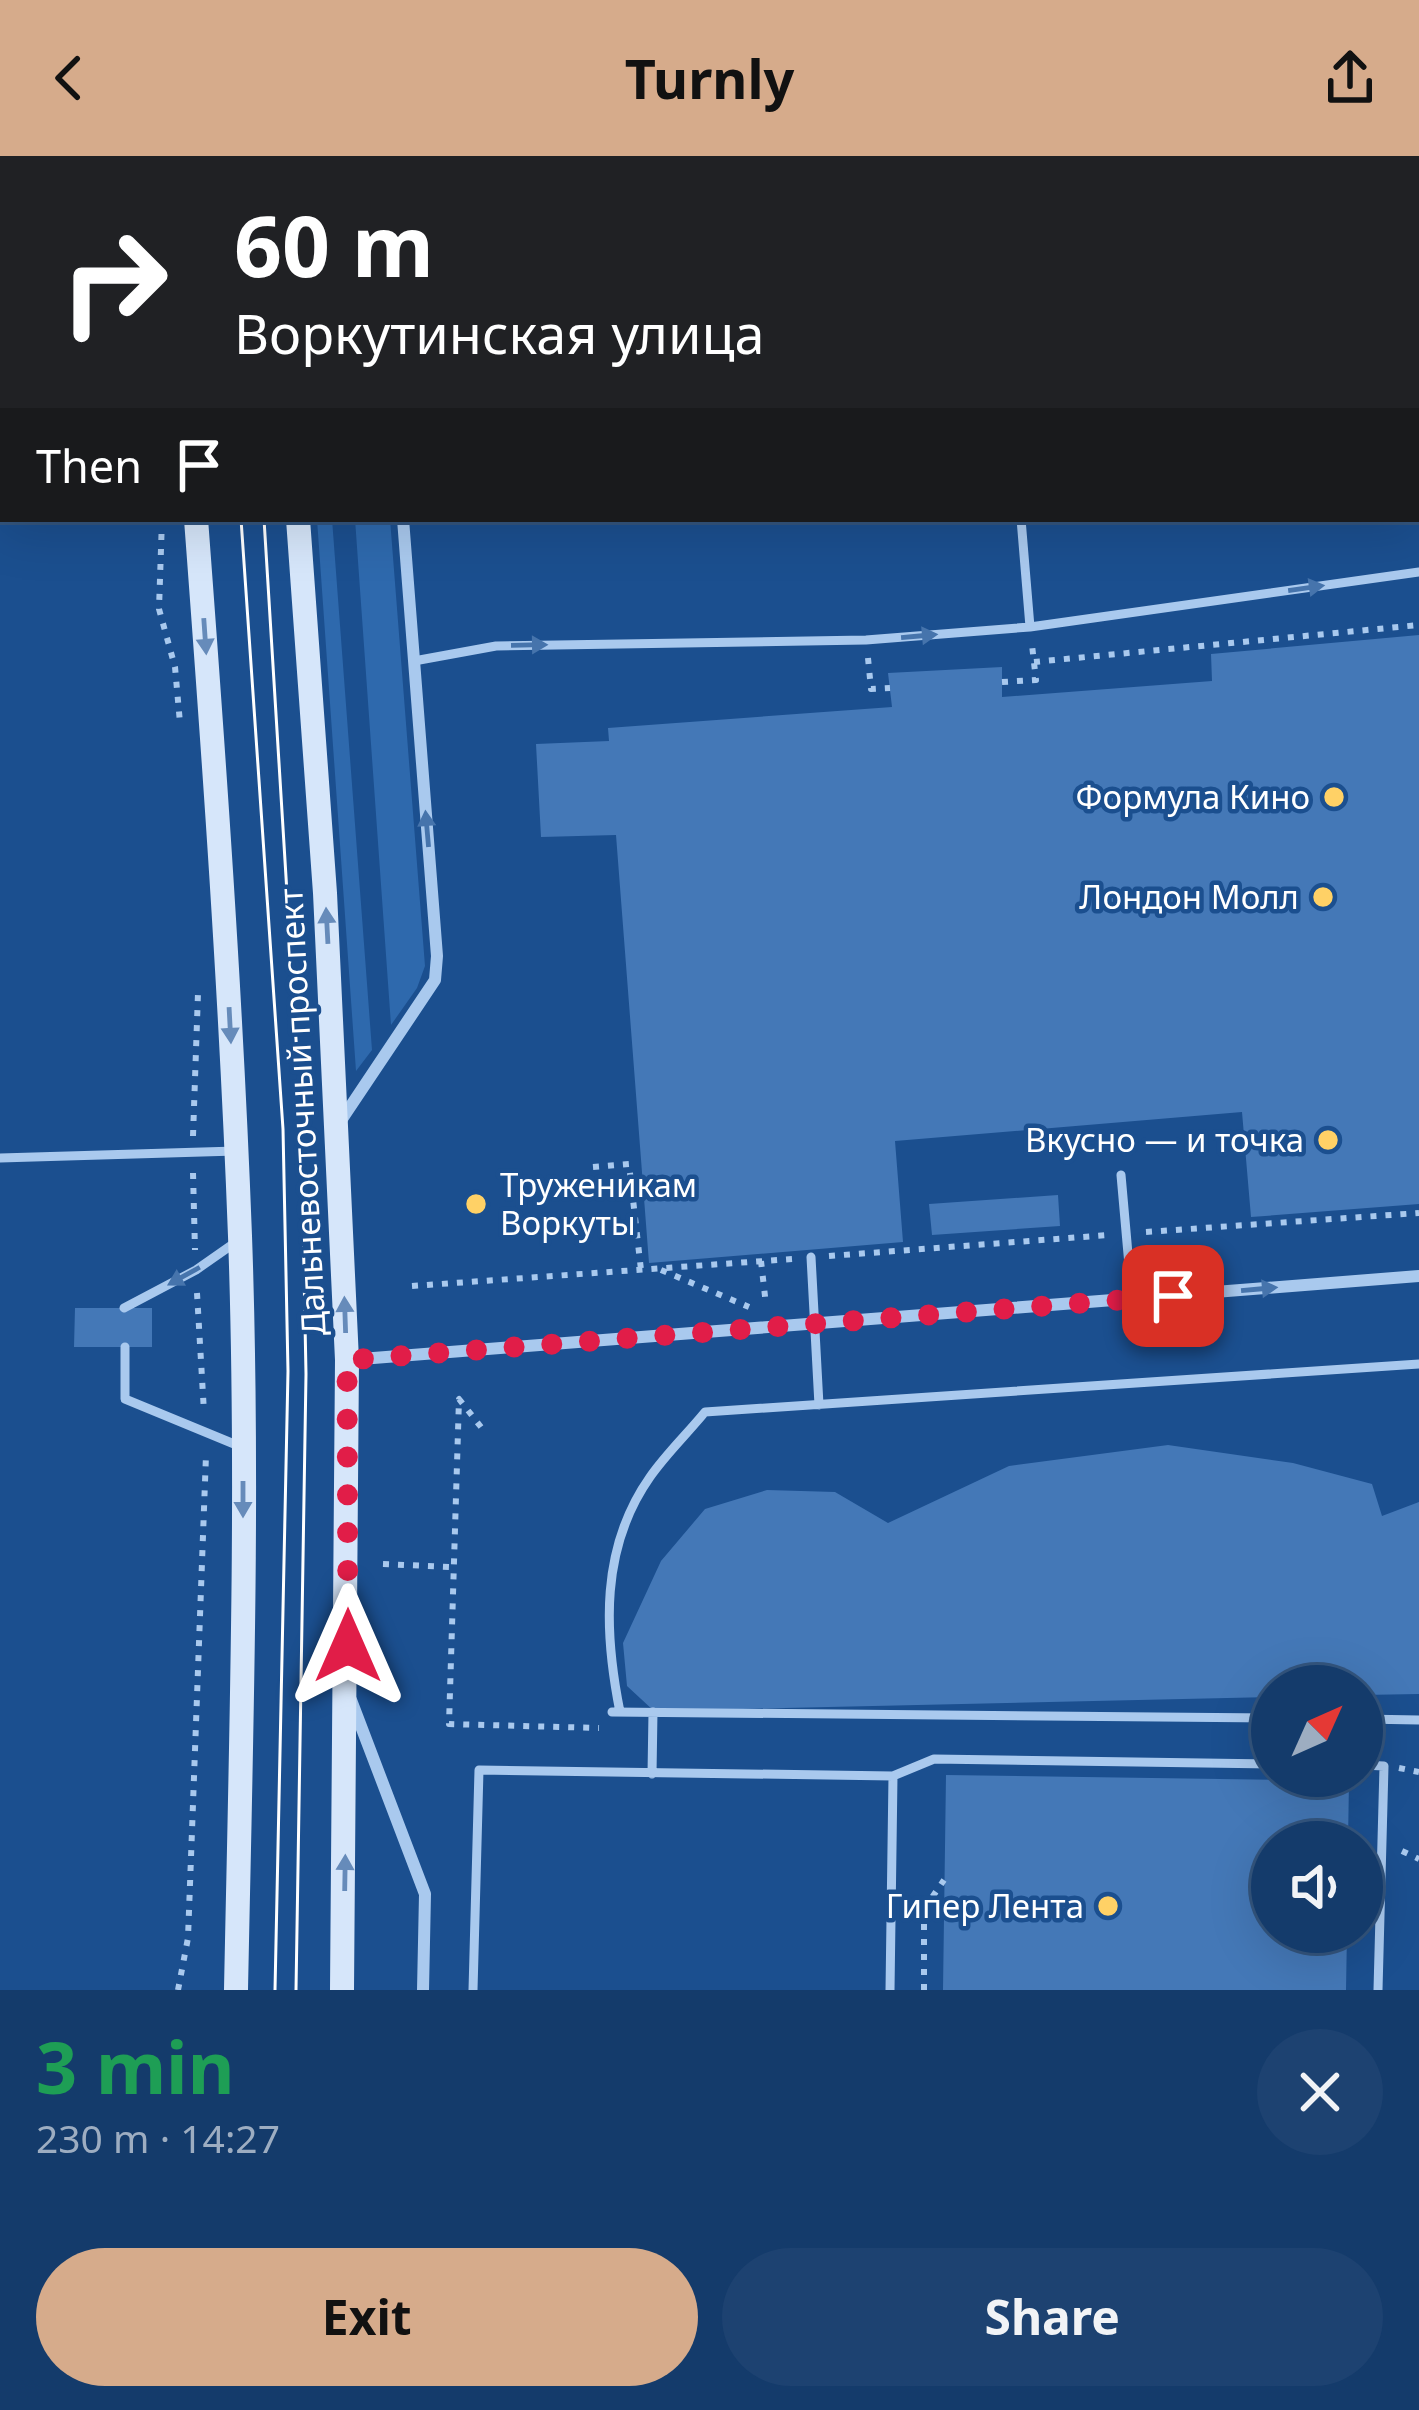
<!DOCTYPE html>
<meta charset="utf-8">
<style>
:root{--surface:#143b6b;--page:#1d4271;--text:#f1f3f6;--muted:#9dadc1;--line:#33557e;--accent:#d6ab8b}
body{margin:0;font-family:"Noto Sans",sans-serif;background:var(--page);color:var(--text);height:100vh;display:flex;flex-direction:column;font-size:45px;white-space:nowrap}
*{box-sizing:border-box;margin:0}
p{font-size:39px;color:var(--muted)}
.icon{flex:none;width:66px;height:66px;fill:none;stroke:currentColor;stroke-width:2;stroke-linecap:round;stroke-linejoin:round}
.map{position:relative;height:1834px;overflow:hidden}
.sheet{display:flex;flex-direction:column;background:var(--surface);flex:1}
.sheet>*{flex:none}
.hud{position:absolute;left:0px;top:0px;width:1419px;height:366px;box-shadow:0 12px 48px #0002,0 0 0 3px var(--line);background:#202124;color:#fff;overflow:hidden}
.needle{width:78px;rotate:45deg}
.controls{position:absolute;left:1251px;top:1509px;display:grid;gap:24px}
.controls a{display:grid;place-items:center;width:132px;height:132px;border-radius:50%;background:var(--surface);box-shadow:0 12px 48px #0002,0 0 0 3px var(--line);font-size:60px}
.pin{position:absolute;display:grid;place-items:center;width:102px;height:102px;color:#fff;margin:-51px;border-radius:24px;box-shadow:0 6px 18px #0006}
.me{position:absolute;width:132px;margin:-66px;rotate:0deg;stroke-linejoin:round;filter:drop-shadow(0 0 9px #0008)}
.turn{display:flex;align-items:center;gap:42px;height:252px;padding:0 36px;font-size:54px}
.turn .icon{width:156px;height:156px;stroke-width:2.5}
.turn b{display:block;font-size:84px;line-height:102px}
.then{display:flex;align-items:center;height:114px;padding:0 36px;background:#0003;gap:24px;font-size:45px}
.round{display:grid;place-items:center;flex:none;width:126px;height:126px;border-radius:63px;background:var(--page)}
.summary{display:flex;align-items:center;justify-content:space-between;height:204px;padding:0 36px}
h1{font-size:72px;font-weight:700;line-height:90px;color:#1e9e55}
.action{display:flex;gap:24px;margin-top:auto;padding:24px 36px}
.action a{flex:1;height:138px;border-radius:72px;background:var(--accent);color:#111;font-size:48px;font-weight:700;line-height:138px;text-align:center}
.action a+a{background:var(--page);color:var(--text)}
header{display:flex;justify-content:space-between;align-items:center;height:156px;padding:0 36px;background:var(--accent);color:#111;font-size:54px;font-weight:700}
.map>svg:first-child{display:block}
.green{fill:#2e69ad}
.building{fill:#4478b7}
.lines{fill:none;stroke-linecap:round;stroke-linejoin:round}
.path{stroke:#a9c9ee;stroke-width:6;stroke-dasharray:6 9;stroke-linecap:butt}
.lane{stroke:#a9c9ee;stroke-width:9}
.street{stroke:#a9c9ee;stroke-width:12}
.secondary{stroke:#d6e6fa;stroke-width:24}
.tram{stroke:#fff;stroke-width:3}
.oneway{fill:#4674ac}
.oneway2{fill:#668bba}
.route{stroke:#e11d48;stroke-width:21;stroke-dasharray:0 37.8}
.poi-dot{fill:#ffd166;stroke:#1b4f8f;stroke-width:4.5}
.labels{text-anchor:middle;stroke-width:9;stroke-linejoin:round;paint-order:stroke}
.poi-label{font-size:33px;fill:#fff;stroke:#1b4f8f;text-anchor:end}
.street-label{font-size:33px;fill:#fff;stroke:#1b4f8f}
</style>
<header><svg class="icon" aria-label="back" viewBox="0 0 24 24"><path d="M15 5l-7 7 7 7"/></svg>Turnly<svg class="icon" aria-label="share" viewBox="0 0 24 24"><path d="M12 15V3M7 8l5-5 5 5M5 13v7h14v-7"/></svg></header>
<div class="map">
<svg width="1419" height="1834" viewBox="0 0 1419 1834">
<rect width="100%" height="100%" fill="#1b4f8f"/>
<path class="green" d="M317,363H332L372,894L356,915Z
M355,363H390L425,810L417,832L391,869Z"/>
<path class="building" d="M1419,479V1048L1251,1061L1242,956L895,985L903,1086L649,1107L616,679L541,681L536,588L609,585L608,572L892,551L888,517L1002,511V541L1212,525L1211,498Z
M1058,1039L1060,1070L932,1079L929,1048Z
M75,1152H152V1191H74Z
M1168,1289L1293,1307L1372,1328L1382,1360L1419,1346V1538L1362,1539V1530H1272V1541L654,1555L627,1530L623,1487L661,1405L705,1353L767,1334L835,1336L888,1367L1009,1310Z
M946,1619L1349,1625L1348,1686H1272V1776H1347L1346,1834H943Z"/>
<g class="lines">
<path class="path" d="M134,0V3
M162,363L159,453L175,511L180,567
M868,502L871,533L890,532
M1034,506L1419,469
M1002,526L1036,524L1032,489
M193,980L198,837
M593,1011L629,1008L641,1114
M193,1017L195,1094
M1146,1076L1419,1057
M829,1100L1109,1079
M761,1105L766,1149
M661,1114L749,1151
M412,1130L792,1103
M197,1137L204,1256
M481,1271L459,1243L449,1568L599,1572
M383,1408L451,1411
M1399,1612L1419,1616
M1402,1695L1419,1703
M909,1752L924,1753L944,1724
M178,1834L188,1782L206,1299
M924,1834V1753"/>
<path class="lane" d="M998,0L999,3
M1021,363L1030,471
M414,505L496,490L866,484L1030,471L1419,416
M0,1002L236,995
M1121,1019L1132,1143
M811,1101L819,1249
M124,1152L196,1114L236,1086
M125,1191V1243L239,1290
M612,1556L1272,1562
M620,1556C604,1476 600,1392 650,1321C666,1298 687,1278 705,1256L1419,1208
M1362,1563L1419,1564
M1362,1609L1384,1610L1378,1834
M652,1618L653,1556
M473,1834L479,1614L893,1620L934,1603L1272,1608
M890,1834L893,1620"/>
<path class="street" d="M338,969L435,824L437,800L403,363
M348,1204L1419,1120
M351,1544L425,1738L423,1834"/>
<path class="secondary" d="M170,0V3
M270,0V3
M196,363C214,602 231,840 240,1080C249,1331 241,1583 236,1834
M298,363L325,737L347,1204L342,1834"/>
<path class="tram" d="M213,0V3
M237,0L238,3
M241,363L283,973L288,1215L275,1834
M264,363L298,916
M296,1834L306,1218L302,1012"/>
</g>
<defs><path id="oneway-solid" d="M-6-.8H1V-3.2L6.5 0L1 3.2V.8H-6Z" transform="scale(3)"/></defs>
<g class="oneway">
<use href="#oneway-solid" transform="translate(1306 432) rotate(-8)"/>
<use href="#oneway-solid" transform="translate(919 480) rotate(-5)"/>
<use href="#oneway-solid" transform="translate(529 489) rotate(-1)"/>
<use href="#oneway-solid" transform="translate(427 673) rotate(-95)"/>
<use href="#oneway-solid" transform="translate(184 1120) rotate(151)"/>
<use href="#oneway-solid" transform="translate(1259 1133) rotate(-5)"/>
</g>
<g class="oneway2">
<use href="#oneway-solid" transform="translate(205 480) rotate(86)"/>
<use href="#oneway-solid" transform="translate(327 770) rotate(-93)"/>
<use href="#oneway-solid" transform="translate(230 869) rotate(87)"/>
<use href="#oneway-solid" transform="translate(345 1159) rotate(-92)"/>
<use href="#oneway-solid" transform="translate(243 1343) rotate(90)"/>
<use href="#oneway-solid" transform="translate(345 1717) rotate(-89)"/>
</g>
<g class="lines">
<path class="route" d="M348,1490L347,1204L1173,1140"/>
</g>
<g class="poi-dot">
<circle cx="1334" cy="641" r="12"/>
<circle cx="1323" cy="741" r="12"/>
<circle cx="1328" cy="984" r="12"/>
<circle cx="476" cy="1048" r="12"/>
<circle cx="1108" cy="1750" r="12"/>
</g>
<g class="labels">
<g class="poi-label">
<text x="1310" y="653">Формула Кино</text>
<text x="1299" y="753">Лондон Молл</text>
<text x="1304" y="996">Вкусно — и точка</text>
<text x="500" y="1041" text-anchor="start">Труженикам<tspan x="500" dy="38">Воркуты</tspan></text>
<text x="1084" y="1762">Гипер Лента</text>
</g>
<g class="street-label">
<text transform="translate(302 956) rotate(-93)" y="12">Дальневосточный проспект</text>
</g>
</g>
</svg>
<div class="controls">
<a><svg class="needle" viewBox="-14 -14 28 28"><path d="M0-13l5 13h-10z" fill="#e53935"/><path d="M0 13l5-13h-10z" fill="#9dadc1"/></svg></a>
<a><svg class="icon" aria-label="sound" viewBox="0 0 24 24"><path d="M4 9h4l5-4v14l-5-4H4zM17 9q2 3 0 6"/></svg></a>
</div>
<div class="pin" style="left:1173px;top:1140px;background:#d93025"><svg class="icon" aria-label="arrive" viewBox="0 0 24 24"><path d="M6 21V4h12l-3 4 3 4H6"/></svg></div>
<svg class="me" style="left:348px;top:1490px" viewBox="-20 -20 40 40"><path d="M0-17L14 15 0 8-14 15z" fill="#e11d48" stroke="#fff" stroke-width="4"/></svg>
<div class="hud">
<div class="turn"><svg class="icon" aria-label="right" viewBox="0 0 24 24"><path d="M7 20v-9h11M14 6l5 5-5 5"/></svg><div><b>60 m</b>Воркутинская улица</div></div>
<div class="then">Then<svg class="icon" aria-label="arrive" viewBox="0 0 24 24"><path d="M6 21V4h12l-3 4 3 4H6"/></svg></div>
</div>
</div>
<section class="sheet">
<div class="summary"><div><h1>3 min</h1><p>230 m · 14:27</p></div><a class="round"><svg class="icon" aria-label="close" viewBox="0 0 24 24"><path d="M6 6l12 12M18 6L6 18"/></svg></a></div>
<div class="action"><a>Exit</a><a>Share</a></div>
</section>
